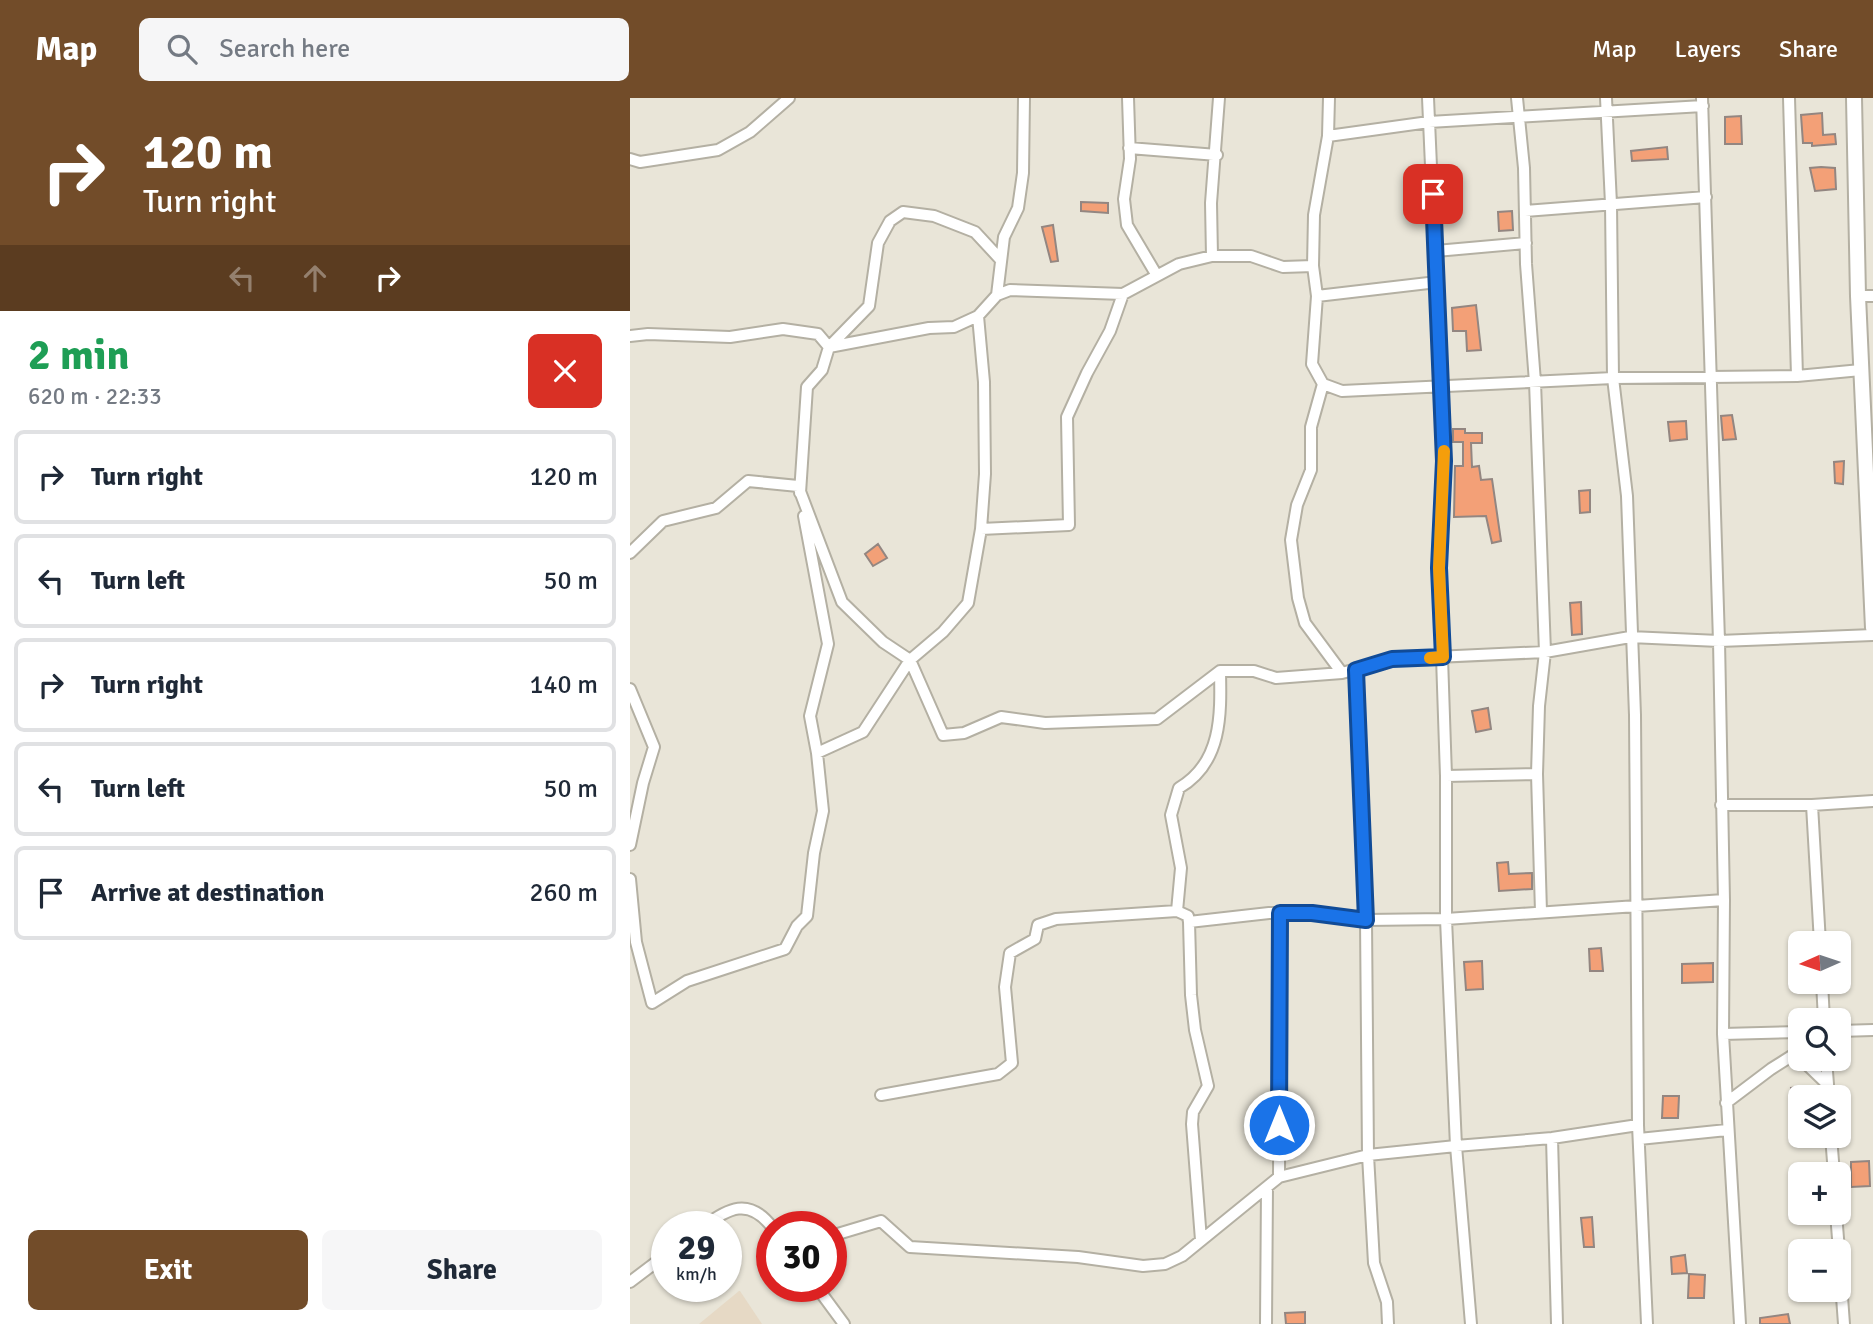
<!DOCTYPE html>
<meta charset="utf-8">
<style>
:root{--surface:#fff;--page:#f6f6f7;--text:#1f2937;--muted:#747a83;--line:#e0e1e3;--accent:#724c29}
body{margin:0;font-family:Signika,sans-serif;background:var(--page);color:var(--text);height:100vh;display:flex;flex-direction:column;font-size:26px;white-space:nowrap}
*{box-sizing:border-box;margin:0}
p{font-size:23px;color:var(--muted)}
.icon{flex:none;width:38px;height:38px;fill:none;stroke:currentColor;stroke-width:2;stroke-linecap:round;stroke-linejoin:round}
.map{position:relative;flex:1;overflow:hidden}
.drawer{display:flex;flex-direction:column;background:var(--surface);width:630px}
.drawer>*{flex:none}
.guide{background:#724c29;color:#fff;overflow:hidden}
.needle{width:46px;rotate:267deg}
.fabs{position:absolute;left:1158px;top:833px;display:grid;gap:14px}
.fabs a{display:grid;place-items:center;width:63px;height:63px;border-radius:10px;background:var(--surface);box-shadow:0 2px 5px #0004;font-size:35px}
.speed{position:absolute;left:21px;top:1113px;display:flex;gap:14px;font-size:35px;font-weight:700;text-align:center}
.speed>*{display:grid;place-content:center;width:91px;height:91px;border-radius:50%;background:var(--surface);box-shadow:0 2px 5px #0004;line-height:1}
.speed small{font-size:18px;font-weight:400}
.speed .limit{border:10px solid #d22;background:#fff;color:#111}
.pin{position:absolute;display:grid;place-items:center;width:60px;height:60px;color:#fff;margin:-30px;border-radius:14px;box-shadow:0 4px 10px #0006}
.me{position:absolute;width:77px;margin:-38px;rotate:0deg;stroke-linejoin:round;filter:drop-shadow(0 0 5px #0008)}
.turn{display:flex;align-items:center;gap:24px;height:147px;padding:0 28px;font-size:32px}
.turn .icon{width:91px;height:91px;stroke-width:2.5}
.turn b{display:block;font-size:49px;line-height:60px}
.lanes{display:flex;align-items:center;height:66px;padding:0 28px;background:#0003;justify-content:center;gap:35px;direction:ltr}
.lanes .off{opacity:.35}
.round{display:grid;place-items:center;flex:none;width:74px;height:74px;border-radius:10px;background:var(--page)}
.head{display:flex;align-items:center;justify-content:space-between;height:119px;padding:0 28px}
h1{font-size:42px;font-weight:700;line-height:52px;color:#1e9e55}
.primary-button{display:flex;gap:14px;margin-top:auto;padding:14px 28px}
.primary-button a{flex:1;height:80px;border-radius:10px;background:var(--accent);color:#fff;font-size:28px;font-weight:700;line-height:80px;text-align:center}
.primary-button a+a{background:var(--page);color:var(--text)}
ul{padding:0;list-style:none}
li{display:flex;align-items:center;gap:21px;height:94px;margin:0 14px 10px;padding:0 14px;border:4px solid var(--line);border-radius:10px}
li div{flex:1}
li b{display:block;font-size:26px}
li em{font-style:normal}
header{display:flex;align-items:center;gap:42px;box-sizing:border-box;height:98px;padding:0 35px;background:var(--accent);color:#fff}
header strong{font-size:33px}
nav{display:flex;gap:38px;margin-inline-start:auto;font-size:24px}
.search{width:490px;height:63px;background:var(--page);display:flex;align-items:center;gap:18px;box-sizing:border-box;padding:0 24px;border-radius:10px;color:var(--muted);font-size:26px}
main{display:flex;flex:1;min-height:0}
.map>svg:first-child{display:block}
.industrial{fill:#e6d9c5}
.building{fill:#f3a077;stroke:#938681;stroke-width:2}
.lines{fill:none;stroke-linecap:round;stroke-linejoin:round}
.street-casing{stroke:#b4b0a3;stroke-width:14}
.secondary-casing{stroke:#b4b0a3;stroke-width:18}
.street{stroke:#fff;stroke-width:10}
.secondary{stroke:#fff;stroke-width:14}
.route-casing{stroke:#114b97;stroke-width:18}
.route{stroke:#1a73e8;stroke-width:12}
.slow{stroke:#f59e0b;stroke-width:12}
</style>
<header>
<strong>Map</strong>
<div class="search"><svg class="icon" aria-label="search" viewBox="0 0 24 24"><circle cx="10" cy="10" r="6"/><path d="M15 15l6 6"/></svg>Search here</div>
<nav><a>Map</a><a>Layers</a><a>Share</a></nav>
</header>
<main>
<section class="drawer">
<div class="guide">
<div class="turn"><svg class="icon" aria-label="right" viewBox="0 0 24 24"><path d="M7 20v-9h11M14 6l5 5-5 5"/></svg><div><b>120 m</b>Turn right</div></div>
<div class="lanes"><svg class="icon off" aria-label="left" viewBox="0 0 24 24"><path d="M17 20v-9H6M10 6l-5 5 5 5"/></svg><svg class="icon off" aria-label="ahead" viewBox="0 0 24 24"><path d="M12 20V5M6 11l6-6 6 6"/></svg><svg class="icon" aria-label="right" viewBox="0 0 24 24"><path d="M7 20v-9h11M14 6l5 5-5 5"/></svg></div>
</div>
<div class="head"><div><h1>2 min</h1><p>620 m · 22:33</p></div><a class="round" style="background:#d93025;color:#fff"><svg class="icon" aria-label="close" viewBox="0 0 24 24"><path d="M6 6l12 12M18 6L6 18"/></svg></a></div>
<ul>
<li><svg class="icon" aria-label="right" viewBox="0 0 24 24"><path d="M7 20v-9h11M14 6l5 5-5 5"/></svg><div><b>Turn right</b></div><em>120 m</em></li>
<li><svg class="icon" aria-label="left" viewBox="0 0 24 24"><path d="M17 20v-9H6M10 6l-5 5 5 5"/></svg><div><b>Turn left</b></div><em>50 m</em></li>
<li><svg class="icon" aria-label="right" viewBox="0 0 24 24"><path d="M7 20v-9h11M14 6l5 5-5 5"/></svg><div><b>Turn right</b></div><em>140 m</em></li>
<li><svg class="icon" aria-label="left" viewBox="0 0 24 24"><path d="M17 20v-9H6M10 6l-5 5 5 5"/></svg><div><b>Turn left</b></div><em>50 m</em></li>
<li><svg class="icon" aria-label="arrive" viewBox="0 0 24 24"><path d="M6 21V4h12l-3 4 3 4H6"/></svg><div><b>Arrive at destination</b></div><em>260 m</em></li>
</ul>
<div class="primary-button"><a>Exit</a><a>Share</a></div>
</section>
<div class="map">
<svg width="1243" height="1226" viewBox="0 0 1243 1226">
<rect width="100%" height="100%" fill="#e9e5d8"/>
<path class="industrial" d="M110,1193L132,1226H69L109,1193Z"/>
<path class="building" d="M1192,15L1193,37L1205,36L1206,46L1182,48V45H1173L1171,17Z
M1111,18L1112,46H1095V19Z
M1037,49L1038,61L1002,63L1001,53Z
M1191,69L1205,70L1206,91L1185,93L1180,70Z
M451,104L478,105V115L451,113Z
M882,113L883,132L869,133L868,114Z
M423,127L428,163L421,164L412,129Z
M846,207L851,252L837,253L836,233H823L822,210Z
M1102,317L1106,341L1093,342L1091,318Z
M1056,323L1057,341L1040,343L1038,324Z
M823,331H835V335H852V345H841L842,369L849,368L851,382L862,381L871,443L862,445L856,418L824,419L825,368H833V344H823Z
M1214,363L1213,386L1205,385L1204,364Z
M960,392V414L950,415L949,393Z
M248,446L257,460L243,468L235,456Z
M951,504L952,536L942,537L940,505Z
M858,610L861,631L846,634L842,613Z
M878,764L879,776L902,775V791L869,793L867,765Z
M971,850L973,873H960L959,851Z
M852,863L853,891L836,892L834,864Z
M1083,865V884L1052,885V866Z
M1180,988L1181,999H1171V1018L1164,1019L1161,990Z
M1033,998H1049L1048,1020H1032Z
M1239,1063L1240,1088L1221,1089V1064Z
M962,1119L964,1149H954L951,1120Z
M1055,1157L1057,1175L1042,1176L1041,1159Z
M1059,1176L1075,1177L1074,1200H1058Z
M675,1214V1226H656L655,1215Z
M1158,1216L1160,1226H1130V1220Z"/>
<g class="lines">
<defs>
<path id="street" d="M498,0L500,61L494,101L497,127L526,176
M887,0L894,70L896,166L905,284L915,554L909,608L907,676L911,814
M976,0L981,106L983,280L997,398L1005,617L1008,1027L1017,1226
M1072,0L1089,543L1094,802L1093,936L1110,1226
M1159,0L1167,278
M698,38L799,24L1073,8
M499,50L587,57
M0,61L10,64L88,52L120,34L159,0
M895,113L1076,99
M806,153L896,145
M582,158L581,105L589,0
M683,168L684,117L698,38L699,0
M367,197L374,139L388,110L393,75L394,0
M687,198L807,184
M1228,198H1243
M348,218L354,284L355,376L351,431
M0,238L18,236L100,239L153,231L188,236L199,249L299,230L324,229L348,218L367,197L380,192L493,196L549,166L582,158H621L653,169L683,168L687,198L682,266L693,286L712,293L983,280L1167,278L1231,272
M693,286L681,329V372L667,407L661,442L668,500L675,525L712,575
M168,388L212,504L253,544L280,562L313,637L334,635L371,619L415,625L527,621L590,573H624L646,580L712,575L762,561L915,554L1000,539L1089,543L1243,537
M170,395L177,289L192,272L199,249L239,208L248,145L260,123L273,114L304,118L345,134L370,161
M174,418L198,546L180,618L187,655
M0,455L33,423L86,410L118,383L168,388
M0,591L24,649L13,685L0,747
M816,678L907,676
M1091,707H1182L1243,703
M1182,707L1190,845
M0,781L6,844L22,905L57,883L155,851L167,828L177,818L184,755L193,713L187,655L233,634L280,562L313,534L338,505L351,431L439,427L437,319L457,275L480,233L493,196
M547,813L551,770L541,717L549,690C592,665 591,617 590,573
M559,824L561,897L565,932L578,988L563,1014L562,1026L571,1142
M1192,884L1194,922
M1209,933L1243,932
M1093,936L1171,934
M1171,961L1198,987
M1196,961L1199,999
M251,997L368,976L382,965L375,889L380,855L405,841L408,827L426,821L547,813L558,818L559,824L639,815H682L736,822L816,821L1094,802
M1096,1005L1141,971L1171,952
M1201,1038L1204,1076
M922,1040L927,1226
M1009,1041L1097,1032
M649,1079L650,815
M1206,1115L1209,1153
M73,1129C98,1110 119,1099 142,1129
M201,1138L251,1123L280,1149L448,1159L513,1168L535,1166L552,1158L649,1079L738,1057L736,822L726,572
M1209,1158L1214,1226
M0,1184L37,1156
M186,1188L214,1226
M636,1226L637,1089
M758,1226L757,1204L744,1165L738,1057L826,1048L816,821V678L809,470L814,363L798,0
M841,1226L826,1048L922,1040L1008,1027"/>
<path id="secondary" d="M1224,0L1228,198L1243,530"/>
</defs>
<use href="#street" class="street-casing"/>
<use href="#secondary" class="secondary-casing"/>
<use href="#street" class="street"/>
<use href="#secondary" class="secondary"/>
</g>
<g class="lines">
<defs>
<path id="route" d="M649,1027L650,815H682L736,822L726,572L762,561L813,559L809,470L814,363L803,96"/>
</defs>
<use href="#route" class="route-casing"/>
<use href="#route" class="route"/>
<path class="slow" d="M800,560L813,559L809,470L814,353"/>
</g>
</svg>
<div class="fabs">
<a><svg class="needle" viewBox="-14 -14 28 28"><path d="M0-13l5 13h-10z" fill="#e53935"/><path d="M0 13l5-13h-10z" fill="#747a83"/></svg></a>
<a><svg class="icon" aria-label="search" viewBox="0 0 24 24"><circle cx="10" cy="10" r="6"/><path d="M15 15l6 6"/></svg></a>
<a><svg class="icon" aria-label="layers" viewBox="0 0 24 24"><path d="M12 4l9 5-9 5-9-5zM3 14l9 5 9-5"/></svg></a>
<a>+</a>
<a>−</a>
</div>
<div class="speed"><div>29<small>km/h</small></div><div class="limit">30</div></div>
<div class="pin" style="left:803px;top:96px;background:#d93025"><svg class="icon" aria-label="arrive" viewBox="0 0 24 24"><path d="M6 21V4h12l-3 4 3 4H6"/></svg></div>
<svg class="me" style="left:649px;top:1027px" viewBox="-20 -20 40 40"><circle r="17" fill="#1a73e8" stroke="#fff" stroke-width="3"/><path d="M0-11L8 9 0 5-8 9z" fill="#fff"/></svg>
</div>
</main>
